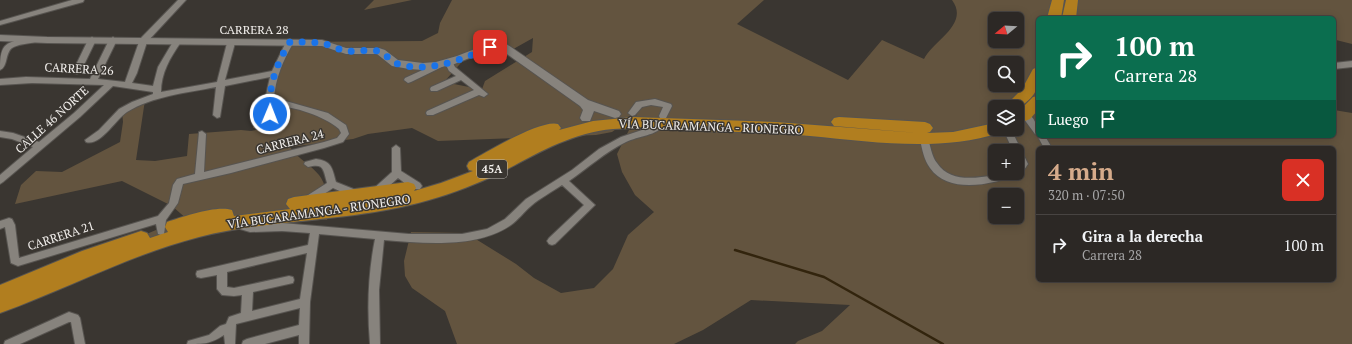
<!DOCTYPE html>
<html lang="es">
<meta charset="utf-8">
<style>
:root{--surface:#2c2825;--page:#383432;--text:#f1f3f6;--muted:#a6a6a7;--line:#484442;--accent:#d6ab8b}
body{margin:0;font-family:"PT Serif",serif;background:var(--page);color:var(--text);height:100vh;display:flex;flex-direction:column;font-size:15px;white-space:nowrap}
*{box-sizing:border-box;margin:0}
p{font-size:13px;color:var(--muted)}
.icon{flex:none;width:22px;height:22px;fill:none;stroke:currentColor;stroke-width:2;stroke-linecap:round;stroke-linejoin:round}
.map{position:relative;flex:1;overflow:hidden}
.drawer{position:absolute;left:1036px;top:146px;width:300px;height:136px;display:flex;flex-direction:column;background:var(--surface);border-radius:6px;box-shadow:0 2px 10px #0003,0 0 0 1px var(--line)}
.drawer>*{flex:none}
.guide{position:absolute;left:1036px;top:16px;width:300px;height:122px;border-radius:6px;box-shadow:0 2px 10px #0003,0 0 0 1px var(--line);background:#0b6e4f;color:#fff;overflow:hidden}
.needle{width:26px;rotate:252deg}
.buttons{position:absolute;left:988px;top:12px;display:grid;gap:8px}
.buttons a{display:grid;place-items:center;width:36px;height:36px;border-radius:6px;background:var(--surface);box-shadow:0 2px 10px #0003,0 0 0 1px var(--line);font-size:20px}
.pin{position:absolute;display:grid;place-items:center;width:34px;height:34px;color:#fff;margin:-17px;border-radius:8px;box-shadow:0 2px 6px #0006}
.me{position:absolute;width:44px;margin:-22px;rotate:1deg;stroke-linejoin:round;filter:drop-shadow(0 0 3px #0008)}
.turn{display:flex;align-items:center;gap:14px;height:84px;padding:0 12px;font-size:18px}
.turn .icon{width:52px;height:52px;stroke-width:2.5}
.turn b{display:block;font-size:28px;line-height:34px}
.then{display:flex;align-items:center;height:38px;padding:0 12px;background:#0003;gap:8px;font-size:15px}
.round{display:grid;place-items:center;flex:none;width:42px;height:42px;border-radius:6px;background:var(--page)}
.overview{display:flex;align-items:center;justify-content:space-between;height:68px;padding:0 12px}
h1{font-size:24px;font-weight:700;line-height:30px;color:var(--accent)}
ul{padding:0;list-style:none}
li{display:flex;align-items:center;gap:12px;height:60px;padding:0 12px;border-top:1px solid var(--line)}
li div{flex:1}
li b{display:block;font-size:15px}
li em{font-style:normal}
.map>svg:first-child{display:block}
.green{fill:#63543f;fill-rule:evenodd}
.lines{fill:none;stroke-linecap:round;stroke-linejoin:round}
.stream{stroke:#32240d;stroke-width:2.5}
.street-casing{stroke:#575450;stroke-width:2}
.secondary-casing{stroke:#575450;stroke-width:2}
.highway-casing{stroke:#575450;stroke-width:2}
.street{fill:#87837d;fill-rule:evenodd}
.secondary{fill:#87837d;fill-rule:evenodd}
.highway{fill:#b17e1f;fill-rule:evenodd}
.route{stroke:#1a73e8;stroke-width:7;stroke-dasharray:0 12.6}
.labels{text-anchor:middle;stroke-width:3;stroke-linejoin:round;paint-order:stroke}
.shield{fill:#3a3631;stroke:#bbb8b4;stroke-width:1}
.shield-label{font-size:11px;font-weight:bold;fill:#f2efec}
.street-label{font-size:12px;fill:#f2efec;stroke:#3a3631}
</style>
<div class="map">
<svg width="1352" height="344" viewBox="0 0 1352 344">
<rect width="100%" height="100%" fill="#3a3631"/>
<path class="green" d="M374,0H412L364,10Z
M452,0H764L737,24L848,80L882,40L924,59C933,41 970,24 952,0H1352V44L1336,40L1334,44V18H1038V136H1334V110L1352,113V344H795L798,341L822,331L850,305L751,300L703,330L674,344H457L445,311L412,288L405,276L404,261L411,232L466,233L516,264L534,278L561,293L594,288L613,269L628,235L654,212L635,195L622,172L617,154L637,114L612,132L596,135L438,141L412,128L368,134L353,139L290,147C298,159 311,165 319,175C329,188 328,205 327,220L289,215L166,243L38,280L156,230L188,220L172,206L122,181L15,204L21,185L36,171L62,172L120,142L123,122L122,111L145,100L136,160L155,161L187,156L189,134L241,130L251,131L265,128H253L254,124L270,114V98L290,42L422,41L438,33L440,23ZM995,19H1017V41H995ZM533,38L532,52L485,81L481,92L469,87L444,82L467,56L481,51L492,61ZM995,63H1017V85H995ZM995,107H1017V129H995ZM1038,148H1334V280H1038ZM995,151H1017V173H995ZM995,195H1017V217H995Z"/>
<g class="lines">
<path class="stream" d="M735,250L824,277L943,344"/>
<defs>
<path id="street" d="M72,0H84L83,2L0,25V21Z
M178,0H186L147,42L137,73L132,83L153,86L158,67L174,40H180L181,42C170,58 161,73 161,92L217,82L227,43L231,40L235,43L225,80L272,71L287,40L290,39L294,42C283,60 275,79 274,100H282L328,113L346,125L349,134L343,142L324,148L231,173L183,184L178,203L166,220L164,234L161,235L158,234L156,224L18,266L11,263L5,227L0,229V221L9,218L12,219L15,225L19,258L158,216L169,203L173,185L177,179L195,174L199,132L202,131L206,134L204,172L324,142L337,138L341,133L339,129C324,116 294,106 274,106L273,116H267L266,114V95L270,77L225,86L220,117L217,118L213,115L216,87C186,93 153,96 127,112C116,119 100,147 86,142L85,140L99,130L119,109L132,102L153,94V92L113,86L80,117L3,182L0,184V175L33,147L12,139L0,137V131L13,133L39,142L74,113L104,85L32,83L0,85V79L26,77L90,79L109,40L113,37L117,40L98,79L125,82L140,39Z
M32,37L36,40L35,42C28,44 18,44 12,48C5,53 8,67 0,70C0,41 6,43 32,37Z
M92,37L96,40L81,71L77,74L74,73L73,71L88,40Z
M449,60L452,61L455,67L488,94L484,97L479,95L433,115H427L426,113L427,111L474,90L461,80L437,91H431L430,89L431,87L456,76L449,71L446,65L411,82L408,83L404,80L405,78L440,62Z
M1352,61V67L1334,69V63Z
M655,99L671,104L672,106L666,118H660L659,116L663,107L651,105L642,107L635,115L632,116L628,113L636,102Z
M1025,112C1035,116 1038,127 1038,136H1045L1052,148H1044L1037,135L1035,134L1021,115Z
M661,121L665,124C657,136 638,136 626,142C605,152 588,168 569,181L595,205L555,244L552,245L549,244L547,241L549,238L584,205L562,185C552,192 540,198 531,206C524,212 518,220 511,225C476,249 424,243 384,240L379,290L380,344H370C367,309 368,274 375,239L319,234L310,302L309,344H299V335L265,344H242L243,341L247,339L299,325L300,308L236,324L235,344H225L224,335C210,344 204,344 187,344L188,341L209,335L220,326L226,324L229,317L241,313L242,295L234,296L222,295L217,289V275L201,278L197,277L196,274L197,271L308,245L310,233L282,231L250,232L240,229L237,222L239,219H245L247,223L250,224L282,223L409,234H462L487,229L505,219L526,199L572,170L599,149L621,137L651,127ZM307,253L300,299L252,311L253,292L293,283L294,280L293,277L289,276L234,288L227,287V272Z
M1003,129H1011L1028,164L1022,173L1018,175C993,184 949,195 930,168C924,160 922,149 920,139L921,137H927C931,145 931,156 937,163C954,189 992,173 1017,173V167L1019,164L1017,159V151H1013Z
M396,145L400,148L401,171L420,183L422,186L420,189C412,191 404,182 398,178L378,196H372L370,193L372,190L392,172V148Z
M316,159C332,161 332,168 336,182L361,192L363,195L361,198H355L333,188L311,203H305L303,200L305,197L327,183C323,169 324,163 308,167L304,164L305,162Z
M69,312L78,315L80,318L85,344H75L71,322H69L20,344H4L5,341Z"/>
<path id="secondary" d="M0,35L47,37L322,40L346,48H379L385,50L398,60L423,63L436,62L457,56L498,40L502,41L588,100L619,111L621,114L619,117L615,118L594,111L590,121H582L580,118L583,110L580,106L497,47L452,65L423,70L409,69L392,66L377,54H346L322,46L47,43L0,41Z"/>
<path id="highway" d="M1052,0H1064L1061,18H1047Z
M1066,0H1078L1076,18H1062Z
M1038,67C1038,94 1037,93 1017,110V107H1004L1022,89L1033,69Z
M1038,96V110L1030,119L1017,124V113L1033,97Z
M633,117L776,122L918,133L834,126L831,122L834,118L839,117L925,122L930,124L933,128L930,132L927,133L953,132L995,123V129H1003L1000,133C938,152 874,142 810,136C772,132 734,132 696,131C668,130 640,127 613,129C571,133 538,153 502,172C479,183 454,193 429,200C354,222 275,218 199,237C129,255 67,289 0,313V285L82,251L141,231L147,233L150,238L168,232L165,227L167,222C183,217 216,205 232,210L234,216L290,209L286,204L288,199L294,197L408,182L414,184L416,188L414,191L441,183L473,171L469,170L467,166L469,162C487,152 541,119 558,124L561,128L559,130L593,121Z"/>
</defs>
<use href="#street" class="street-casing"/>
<use href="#secondary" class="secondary-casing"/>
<use href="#highway" class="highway-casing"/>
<use href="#street" class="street"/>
<use href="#secondary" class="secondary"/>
<use href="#highway" class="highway"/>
</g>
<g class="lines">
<path class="route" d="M270,114C268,88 276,64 290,42C300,42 311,42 321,43C330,44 338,50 347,51C357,52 369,49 378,51C386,52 388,60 395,63C426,74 462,60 490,47"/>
</g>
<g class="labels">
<rect class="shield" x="477" y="160" width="30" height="18" rx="3"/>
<g class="shield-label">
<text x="492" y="173">45A</text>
</g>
<g class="street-label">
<text x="254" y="34">CARRERA 28</text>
<text transform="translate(79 69) rotate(3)" y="4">CARRERA 26</text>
<text transform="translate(52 120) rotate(-42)" y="4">CALLE 46 NORTE</text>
<text transform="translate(711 127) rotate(2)" y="4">VÍA BUCARAMANGA - RIONEGRO</text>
<text transform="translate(290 142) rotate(-14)" y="4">CARRERA 24</text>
<text transform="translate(319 212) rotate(-8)" y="4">VÍA BUCARAMANGA - RIONEGRO</text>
<text transform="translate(61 236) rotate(-18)" y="4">CARRERA 21</text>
</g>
</g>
</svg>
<div class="buttons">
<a><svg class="needle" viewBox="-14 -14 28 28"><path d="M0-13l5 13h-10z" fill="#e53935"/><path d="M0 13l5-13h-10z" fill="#a6a6a7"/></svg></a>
<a><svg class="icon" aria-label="search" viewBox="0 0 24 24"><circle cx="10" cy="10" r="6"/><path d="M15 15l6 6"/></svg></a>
<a><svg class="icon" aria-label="layers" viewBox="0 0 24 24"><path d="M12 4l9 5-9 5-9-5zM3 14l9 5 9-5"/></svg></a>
<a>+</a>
<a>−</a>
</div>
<div class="pin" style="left:490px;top:47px;background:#d93025"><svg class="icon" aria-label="arrive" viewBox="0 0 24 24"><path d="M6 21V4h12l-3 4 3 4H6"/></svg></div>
<svg class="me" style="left:270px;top:114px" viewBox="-20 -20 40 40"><circle r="17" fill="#1a73e8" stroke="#fff" stroke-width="3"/><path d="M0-11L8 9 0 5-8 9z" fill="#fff"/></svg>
<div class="guide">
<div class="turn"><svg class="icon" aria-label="right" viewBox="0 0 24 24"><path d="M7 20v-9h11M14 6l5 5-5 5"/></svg><div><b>100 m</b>Carrera 28</div></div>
<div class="then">Luego<svg class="icon" aria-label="arrive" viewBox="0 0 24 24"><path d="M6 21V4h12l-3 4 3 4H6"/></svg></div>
</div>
<section class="drawer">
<div class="overview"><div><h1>4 min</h1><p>320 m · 07:50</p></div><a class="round" style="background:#d93025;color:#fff"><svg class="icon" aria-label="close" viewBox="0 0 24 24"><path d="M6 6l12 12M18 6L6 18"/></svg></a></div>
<ul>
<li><svg class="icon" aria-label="right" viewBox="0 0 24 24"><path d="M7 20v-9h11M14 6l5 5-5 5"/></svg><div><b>Gira a la derecha</b><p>Carrera 28</p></div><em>100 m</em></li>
</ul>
</section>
</div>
